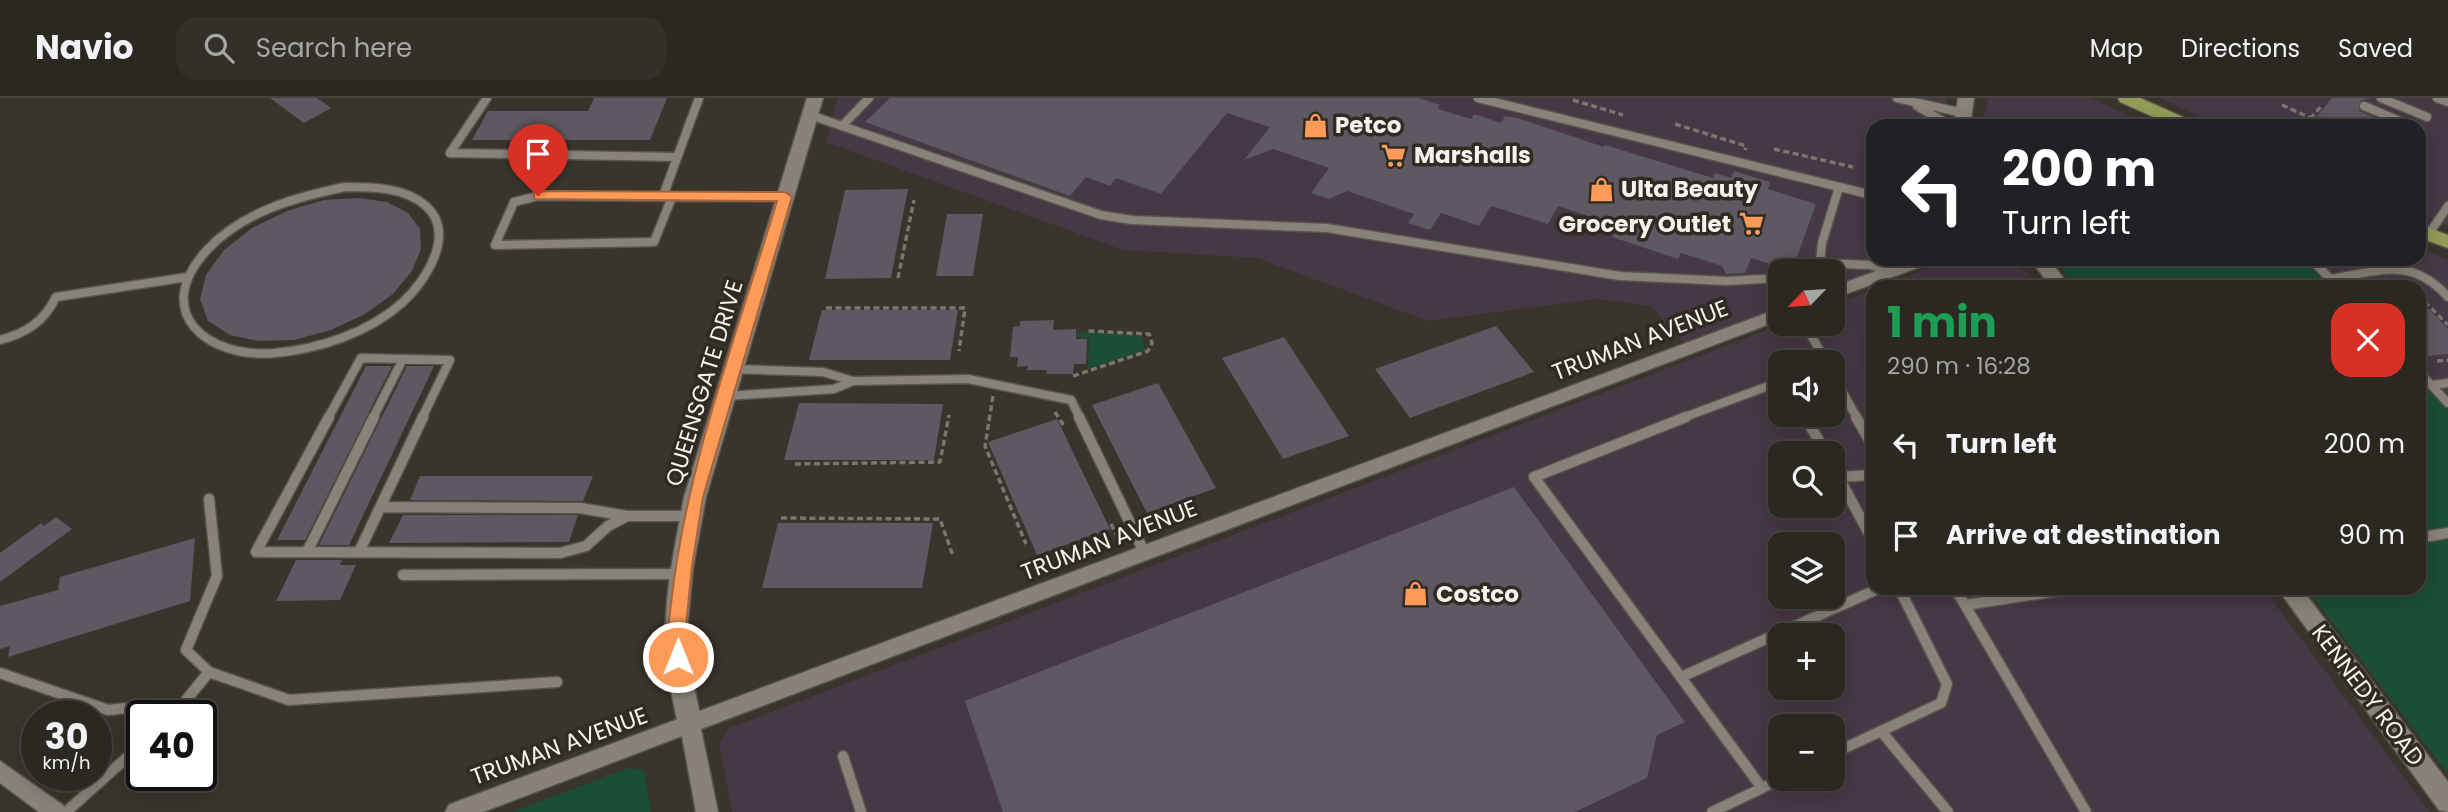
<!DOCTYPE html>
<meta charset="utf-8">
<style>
:root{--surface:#2b2822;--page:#33302a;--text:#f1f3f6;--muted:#a6a6a5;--line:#474440}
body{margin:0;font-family:Poppins,sans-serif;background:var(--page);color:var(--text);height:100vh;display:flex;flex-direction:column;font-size:26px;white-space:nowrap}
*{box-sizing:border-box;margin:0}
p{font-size:23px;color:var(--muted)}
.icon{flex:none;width:38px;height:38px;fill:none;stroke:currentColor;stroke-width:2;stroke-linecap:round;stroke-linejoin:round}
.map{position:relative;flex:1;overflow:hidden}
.details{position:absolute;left:1866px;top:182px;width:560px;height:315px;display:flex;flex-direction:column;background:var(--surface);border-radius:21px;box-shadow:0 4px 18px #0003,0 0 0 2px var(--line)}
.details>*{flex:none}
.guide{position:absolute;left:1866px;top:21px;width:560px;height:147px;border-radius:21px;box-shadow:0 4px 18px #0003,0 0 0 2px var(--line);background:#202124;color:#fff;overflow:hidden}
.needle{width:46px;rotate:245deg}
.buttons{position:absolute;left:1768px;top:161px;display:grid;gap:14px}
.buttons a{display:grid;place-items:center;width:77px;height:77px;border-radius:14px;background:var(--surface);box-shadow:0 4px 18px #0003,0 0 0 2px var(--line);font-size:35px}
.speed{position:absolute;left:21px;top:602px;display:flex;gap:14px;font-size:35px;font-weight:700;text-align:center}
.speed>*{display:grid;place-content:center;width:91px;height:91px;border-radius:50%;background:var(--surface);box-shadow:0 4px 18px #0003,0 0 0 2px var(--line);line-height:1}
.speed small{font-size:18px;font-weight:400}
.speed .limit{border:4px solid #111;border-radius:10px;background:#fff;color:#111}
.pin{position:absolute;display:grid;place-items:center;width:60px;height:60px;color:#fff;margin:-72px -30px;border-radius:50% 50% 50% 0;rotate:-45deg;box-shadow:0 0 7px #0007}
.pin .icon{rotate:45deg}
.me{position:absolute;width:77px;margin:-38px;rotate:0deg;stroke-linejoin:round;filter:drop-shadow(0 0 5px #0008)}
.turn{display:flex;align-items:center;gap:24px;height:147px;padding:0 21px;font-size:32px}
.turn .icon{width:91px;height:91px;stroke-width:2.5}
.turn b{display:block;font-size:49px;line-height:60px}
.round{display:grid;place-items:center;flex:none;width:74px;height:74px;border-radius:21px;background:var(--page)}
.headline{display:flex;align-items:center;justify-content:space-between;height:119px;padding:0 21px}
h1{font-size:42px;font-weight:700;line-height:52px;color:#1e9e55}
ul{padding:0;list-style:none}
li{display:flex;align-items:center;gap:21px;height:91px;padding:0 21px}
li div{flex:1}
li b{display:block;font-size:26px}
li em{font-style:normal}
header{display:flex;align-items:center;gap:42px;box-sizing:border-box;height:98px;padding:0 35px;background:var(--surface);border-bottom:2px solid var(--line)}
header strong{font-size:33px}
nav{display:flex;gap:38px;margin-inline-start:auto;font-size:24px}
.search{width:490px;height:63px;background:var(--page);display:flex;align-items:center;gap:18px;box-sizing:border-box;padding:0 24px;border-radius:21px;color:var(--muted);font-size:26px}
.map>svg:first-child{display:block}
.commercial{fill:#463845;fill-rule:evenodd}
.green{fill:#1b4d37}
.building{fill:#5d5861}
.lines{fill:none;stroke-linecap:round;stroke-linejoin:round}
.lane-far1-casing{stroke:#58544d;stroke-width:11}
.lane-casing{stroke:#58544d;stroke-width:13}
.street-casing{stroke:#58544d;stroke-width:3}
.secondary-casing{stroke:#58544d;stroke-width:3}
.primary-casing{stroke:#58544d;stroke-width:3}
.path{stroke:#7a766f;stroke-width:3.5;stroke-dasharray:6 3.5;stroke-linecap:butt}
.lane-far1{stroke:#888279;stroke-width:8}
.lane{stroke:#888279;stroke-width:10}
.street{fill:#888279;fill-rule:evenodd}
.secondary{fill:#888279;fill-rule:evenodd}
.primary{fill:#929c56;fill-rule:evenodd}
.route{fill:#fe9b59;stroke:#a5653a;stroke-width:2}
.labels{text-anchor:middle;stroke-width:7;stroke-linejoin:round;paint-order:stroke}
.poi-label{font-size:23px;font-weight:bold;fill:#f6f3ee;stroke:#2f2b23;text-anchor:start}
.street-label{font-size:23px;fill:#f6f3ee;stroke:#2f2b23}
</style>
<header>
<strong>Navio</strong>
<div class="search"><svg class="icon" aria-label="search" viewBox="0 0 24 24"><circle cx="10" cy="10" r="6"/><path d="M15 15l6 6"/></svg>Search here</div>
<nav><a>Map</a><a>Directions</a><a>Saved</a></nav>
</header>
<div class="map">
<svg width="2448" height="714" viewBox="0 0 2448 714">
<rect width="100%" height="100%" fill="#39352d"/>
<path class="commercial" d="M838,0H1948L1944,28H1872V161H1907L1832,189V173H1780V209L1684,245L1650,208L1598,201L1428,223L1257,160L1123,152L826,44Z
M1988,0H2090L2152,28H1982Z
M2159,0H2448V128L2419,116L2418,28H2222Z
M2419,149L2448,162V314L2419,281L2418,189H2338L2314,161H2418Z
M1952,161H2006L2029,176L2039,189H1879Z
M1872,192V490H2263L2430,714H732L719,645L730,630L1783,226H1832V207ZM1780,264H1832V317H1780ZM1780,355H1832V408H1780ZM1780,446H1832V499H1780ZM1780,537H1832V590H1780ZM1780,628H1832V681H1780Z"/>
<path class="green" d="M2054,161H2314L2338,189H2075Z
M1078,234L1141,237L1146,252L1088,271L1089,240L1077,239Z
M2419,281L2448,314V676L2306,490H2418Z
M628,670L644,672L651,714H512Z"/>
<path class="building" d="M270,0H317L331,10L304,25Z
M594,0H667L650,42H472L488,13H588Z
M890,0H1419L1440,7L1438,11L1471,21L1474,16L1501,25L1505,18L1517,20L1604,49L1605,47L1713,80L1715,75L1731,80L1734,73L1770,84L1768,91L1816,106L1792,173L1751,160L1745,175L1726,176L1722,168L1681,155L1678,161L1612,139L1618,128L1558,108L1548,126L1491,108L1479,128L1441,115L1430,132L1408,125L1414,116L1347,93L1329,101L1311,95L1329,70L1273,51L1244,62L1270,29L1227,15L1161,96L1116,80L1110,88L1086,79L1070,98L865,24Z
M2332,0H2370L2360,3L2359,13L2395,28H2309Z
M908,91L891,180L825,181L845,92Z
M359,100L387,104L408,115L420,131L421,151L412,173L393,196L365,216L331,232L294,242L259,243L230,237L208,223L200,201L206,177L224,152L252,130L287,113L324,102Z
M947,116H983L973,178H936Z
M2418,200L2448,231V256L2418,259Z
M822,212H958L950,262H809Z
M1054,222L1053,232L1076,231V241H1087L1086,266H1074L1073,276H1046L1047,272H1027L1028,268L1017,269L1018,259H1010L1013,229L1020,228V223Z
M1496,228L1534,274L1410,320L1375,271Z
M1284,239L1349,338L1283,361L1222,260Z
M366,268H392L305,442H277Z
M407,268H434L349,447H319Z
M1158,285L1216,390L1147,415L1092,307Z
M799,305L943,306L934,362H784Z
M1057,321L1110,431L1037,457L988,344Z
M420,378H593L583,403L410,402Z
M1514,389L1685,624L1657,637L1647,680L1575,714H1003L965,603Z
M403,417H578L569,444L389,445Z
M56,419L72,431L0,484V455L41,425L44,428Z
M778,425H933L922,490H762Z
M195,440L190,503L8,559L10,548L0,551V508L58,492L60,479Z
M296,462H342L340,467H356L340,502L276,503Z"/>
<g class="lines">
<defs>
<path id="lane-far1" d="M1478,0L1872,97
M1897,0L1963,15
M2381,0L2427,19
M2437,0L2448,4
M1917,8L1951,28
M2364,8L2412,28
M810,17L1101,117L1132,122L1327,130L1620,178L1727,183L1780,180
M842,28L869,0
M450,55L677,59
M450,55L487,0
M345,89C372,89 405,89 426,108C457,136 425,184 402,205C368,235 319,251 275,255C207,261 150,214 207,152C242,114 296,99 345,89Z
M538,98L672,99L654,144L495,147L514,104Z
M663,98L699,0
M672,99H785
M2428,137L2448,108
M2311,161L2338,189
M1820,165L1870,167L1890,173
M1804,173L1820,165L1822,145L1839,89
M2331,181C2380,173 2411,158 2448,199
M1805,226L1826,264
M0,242C26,235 44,224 56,199L188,179
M734,271L823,274L853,283L968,281L1071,302L1080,320
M2418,273L2448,305
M1832,275L1857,320
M2432,287L2448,285
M727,298L834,291L853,283
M1804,317L1806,320
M328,320L361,260L450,262L422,320
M373,320L403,261
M1682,320L1771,287L1780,291"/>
<path id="lane" d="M329,319L256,454L560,455L586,448L608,428L627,418H690
M1079,319L1145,456
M1686,319L1534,379L1762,690
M1805,319L1826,355
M1856,319L1872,347
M1832,367L1872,441
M1839,379L1872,377
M381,409L580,410L627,418
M2418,440L2448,435
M307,454L374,319
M359,454L423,319
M403,477L681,476
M1955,490L2086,714
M1965,507L2077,490
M209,574L289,602L557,584
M0,575L108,612L156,607L173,618
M1681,579L1880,490
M173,618L209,574L186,552L217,478L209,401
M1881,633L1948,714
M1832,656L1941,605L1947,586L1899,490
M843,658L861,714
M66,714L142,646
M1712,714L1781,681"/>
<path id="street" d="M1910,161H1934L1931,165L1832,201V189Z
M1780,210V222L701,631L718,714H696L682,638L483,714H445L449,707L456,704Z
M0,663L63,707L67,714H39L0,685Z"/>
<path id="secondary" d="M807,0H823L706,399L693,470L688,523L691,573L702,627L699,635L690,638L681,635L678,627C673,602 667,577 666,551C663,500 675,449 684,399Z
M1958,0H1974L1970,28H1954Z
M2030,161H2049L2070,189H2051Z
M2277,490H2301L2448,684V714L2439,712Z"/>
<path id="primary" d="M2118,0H2140L2194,24L2196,28H2174L2120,4Z
M2418,126L2448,137V150L2418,139Z"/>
</defs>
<use href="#lane-far1" class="lane-far1-casing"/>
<use href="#lane" class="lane-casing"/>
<use href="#street" class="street-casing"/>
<use href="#secondary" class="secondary-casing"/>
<use href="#primary" class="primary-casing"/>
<path class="path" d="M1573,2L1623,17
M2282,7L2311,20
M1675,26L1746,48L1745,52
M2304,28L2322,7
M1774,51L1853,69
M898,180L914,102
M2418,197L2448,227
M826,210H965L959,253
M2437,263L2448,262
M1073,278L1148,253L1152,245L1149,236L1088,233
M993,298L985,348L1026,446
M1055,314L1064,328
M795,366L940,364L949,317
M781,420L940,421L953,458
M1111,426L1120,444"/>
<use href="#lane-far1" class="lane-far1"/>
<use href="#lane" class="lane"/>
<use href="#street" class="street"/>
<use href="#secondary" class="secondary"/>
<use href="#primary" class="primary"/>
</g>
<path class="route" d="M538,93L785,94L792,99L703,399L692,468L685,538L687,559L684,564L678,566L672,564C664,547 669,524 671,506C686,368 737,236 777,103L534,101V94Z"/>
<defs>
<symbol id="shop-bare" viewBox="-9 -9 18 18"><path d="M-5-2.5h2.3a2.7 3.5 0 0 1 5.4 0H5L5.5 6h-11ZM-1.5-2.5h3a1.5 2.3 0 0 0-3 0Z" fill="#fe9b59" stroke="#2f2b23" stroke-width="2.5" paint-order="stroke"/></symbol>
<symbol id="supermarket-bare" viewBox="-9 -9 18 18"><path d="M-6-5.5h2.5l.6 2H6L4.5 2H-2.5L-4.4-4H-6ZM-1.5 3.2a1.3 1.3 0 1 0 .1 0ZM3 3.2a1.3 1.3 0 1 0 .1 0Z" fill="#fe9b59" stroke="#2f2b23" stroke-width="2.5" paint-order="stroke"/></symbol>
</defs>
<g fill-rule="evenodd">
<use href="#shop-bare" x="1298" y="10" width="35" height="35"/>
<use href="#supermarket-bare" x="1376" y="40" width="35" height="35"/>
<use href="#shop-bare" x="1584" y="74" width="35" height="35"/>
<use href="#supermarket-bare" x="1734" y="108" width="35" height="35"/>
<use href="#shop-bare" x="1398" y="478" width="35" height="35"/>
</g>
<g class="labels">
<g class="poi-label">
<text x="1335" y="35">Petco</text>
<text x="1414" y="65">Marshalls</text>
<text x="1621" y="99">Ulta Beauty</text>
<text x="1731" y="134" text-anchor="end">Grocery Outlet</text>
<text x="1436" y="504">Costco</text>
</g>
<g class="street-label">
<text transform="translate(1640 242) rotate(-21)" y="8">TRUMAN AVENUE</text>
<text transform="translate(704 285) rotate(-73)" y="8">QUEENSGATE DRIVE</text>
<text transform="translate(1109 442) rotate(-21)" y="8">TRUMAN AVENUE</text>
<text transform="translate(2368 597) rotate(53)" y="8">KENNEDY ROAD</text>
<text transform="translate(559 648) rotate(-20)" y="8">TRUMAN AVENUE</text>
</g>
</g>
</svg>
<div class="buttons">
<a><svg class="needle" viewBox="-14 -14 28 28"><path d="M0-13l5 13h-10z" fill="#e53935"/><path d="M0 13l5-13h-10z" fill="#a6a6a5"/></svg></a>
<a><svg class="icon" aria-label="sound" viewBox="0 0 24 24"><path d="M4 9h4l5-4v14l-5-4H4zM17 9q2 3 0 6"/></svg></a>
<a><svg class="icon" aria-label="search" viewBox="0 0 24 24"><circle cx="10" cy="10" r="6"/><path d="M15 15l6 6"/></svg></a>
<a><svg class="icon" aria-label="layers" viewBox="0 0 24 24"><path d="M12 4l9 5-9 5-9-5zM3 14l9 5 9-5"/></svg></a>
<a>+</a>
<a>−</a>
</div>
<div class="speed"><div>30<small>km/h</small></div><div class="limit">40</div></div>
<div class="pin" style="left:538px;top:98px;background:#d93025"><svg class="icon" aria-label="arrive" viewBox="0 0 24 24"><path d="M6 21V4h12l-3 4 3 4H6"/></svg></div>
<svg class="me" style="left:678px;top:559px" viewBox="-20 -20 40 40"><circle r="17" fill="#fe9b59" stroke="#fff" stroke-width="3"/><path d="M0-11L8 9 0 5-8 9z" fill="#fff"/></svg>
<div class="guide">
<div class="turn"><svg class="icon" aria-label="left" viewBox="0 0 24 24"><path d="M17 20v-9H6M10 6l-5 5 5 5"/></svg><div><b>200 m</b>Turn left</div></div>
</div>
<section class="details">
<div class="headline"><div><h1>1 min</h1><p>290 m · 16:28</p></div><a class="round" style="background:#d93025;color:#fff"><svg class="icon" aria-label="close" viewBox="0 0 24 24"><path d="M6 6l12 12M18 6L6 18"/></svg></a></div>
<ul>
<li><svg class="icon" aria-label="left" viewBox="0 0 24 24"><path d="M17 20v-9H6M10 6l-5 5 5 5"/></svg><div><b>Turn left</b></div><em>200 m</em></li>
<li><svg class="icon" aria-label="arrive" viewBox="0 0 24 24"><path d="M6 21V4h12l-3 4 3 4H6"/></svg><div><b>Arrive at destination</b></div><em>90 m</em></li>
</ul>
</section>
</div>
